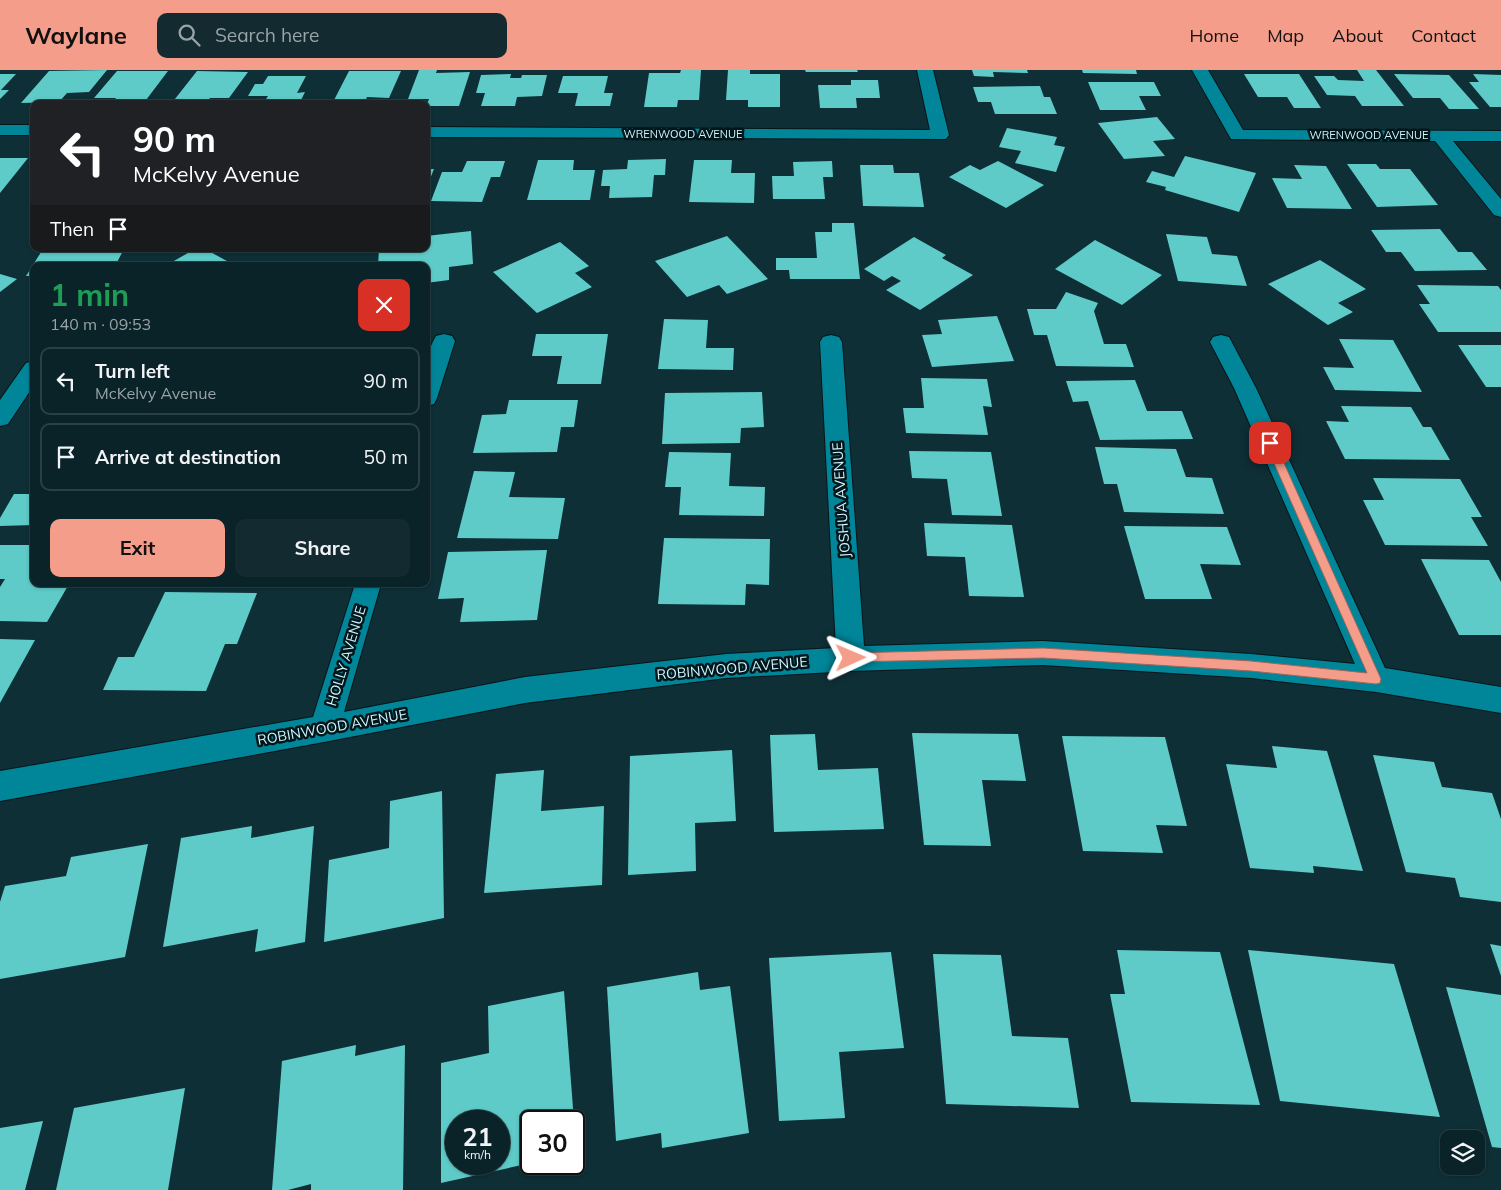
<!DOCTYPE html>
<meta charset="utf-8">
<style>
:root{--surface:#0a2328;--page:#132b30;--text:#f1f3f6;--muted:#99a4a8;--line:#2a4045;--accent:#f49d8a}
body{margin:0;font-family:Mulish,sans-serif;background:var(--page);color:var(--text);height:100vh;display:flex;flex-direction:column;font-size:19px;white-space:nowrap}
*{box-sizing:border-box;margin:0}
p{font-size:16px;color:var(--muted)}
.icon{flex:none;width:28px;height:28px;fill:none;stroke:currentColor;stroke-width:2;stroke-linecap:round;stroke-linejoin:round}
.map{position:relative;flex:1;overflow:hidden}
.details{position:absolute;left:30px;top:192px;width:400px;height:325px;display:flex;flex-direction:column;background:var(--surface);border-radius:10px;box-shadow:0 1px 4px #0004,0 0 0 1px var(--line)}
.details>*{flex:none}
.banner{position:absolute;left:30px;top:30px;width:400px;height:152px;border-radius:10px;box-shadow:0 1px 4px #0004,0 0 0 1px var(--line);background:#202124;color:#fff;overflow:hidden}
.tools{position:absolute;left:1440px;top:1060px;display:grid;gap:10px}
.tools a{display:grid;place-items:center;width:45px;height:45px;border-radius:10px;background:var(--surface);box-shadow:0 1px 4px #0004,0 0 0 1px var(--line);font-size:25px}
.speed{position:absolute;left:445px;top:1040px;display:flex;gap:10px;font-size:25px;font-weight:700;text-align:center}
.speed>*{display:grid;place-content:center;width:65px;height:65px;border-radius:50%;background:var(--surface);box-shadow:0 1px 4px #0004,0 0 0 1px var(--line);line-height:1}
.speed small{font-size:12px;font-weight:400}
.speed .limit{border:2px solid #111;border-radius:8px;background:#fff;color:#111}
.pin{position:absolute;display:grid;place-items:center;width:42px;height:42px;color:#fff;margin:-21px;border-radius:10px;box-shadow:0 2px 8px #0006}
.me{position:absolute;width:55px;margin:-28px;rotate:89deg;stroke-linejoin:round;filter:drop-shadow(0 0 4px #0008)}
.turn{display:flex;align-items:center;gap:18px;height:105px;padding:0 20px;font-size:22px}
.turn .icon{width:65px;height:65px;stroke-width:2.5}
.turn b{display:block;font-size:35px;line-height:42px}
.then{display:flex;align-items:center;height:48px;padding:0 20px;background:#0003;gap:10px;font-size:19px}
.round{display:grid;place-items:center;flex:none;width:52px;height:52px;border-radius:10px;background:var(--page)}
.headline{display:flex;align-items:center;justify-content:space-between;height:85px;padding:0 20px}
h1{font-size:30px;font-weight:700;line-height:38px;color:#1e9e55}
.cta{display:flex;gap:10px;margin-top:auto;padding:10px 20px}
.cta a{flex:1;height:58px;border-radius:10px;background:var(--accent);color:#111;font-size:20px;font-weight:700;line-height:58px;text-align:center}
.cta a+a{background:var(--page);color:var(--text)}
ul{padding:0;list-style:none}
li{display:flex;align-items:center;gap:15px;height:68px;margin:0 10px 8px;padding:0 10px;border:2px solid var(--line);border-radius:10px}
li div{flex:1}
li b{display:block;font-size:19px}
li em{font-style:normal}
header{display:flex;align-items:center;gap:30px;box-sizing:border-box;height:70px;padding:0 25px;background:var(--accent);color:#111}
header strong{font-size:24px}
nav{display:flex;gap:28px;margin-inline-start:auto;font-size:18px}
.search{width:350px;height:45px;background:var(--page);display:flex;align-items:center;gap:12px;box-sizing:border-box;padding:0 18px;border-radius:10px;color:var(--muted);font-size:19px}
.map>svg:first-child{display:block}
.building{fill:#5ecbc8;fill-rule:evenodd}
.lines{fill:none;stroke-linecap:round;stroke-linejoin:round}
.minor-casing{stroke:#081518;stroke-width:2}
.minor{fill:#008599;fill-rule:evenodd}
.route{fill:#f49d8a;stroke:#9f665a}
.labels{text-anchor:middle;stroke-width:5;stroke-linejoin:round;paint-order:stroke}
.far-street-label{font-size:11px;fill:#d0f5fe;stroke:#01161a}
.street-label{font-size:14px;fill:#d0f5fe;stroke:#01161a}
</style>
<header>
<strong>Waylane</strong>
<div class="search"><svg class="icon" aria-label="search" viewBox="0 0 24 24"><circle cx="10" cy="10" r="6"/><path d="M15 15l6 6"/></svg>Search here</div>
<nav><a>Home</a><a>Map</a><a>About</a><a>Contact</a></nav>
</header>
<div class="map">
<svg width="1501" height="1120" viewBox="0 0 1501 1120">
<rect width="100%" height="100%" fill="#0e2f36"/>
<path class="building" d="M107,0L89,22L67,23L59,32L21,33L49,1Z
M419,0H437L436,3L470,2L459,36H426L429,29H408Z
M681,0H701L699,30H678L677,37H644L649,3H680Z
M728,0H750V4H780V37H748V30H726Z
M805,0H857L858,2H806Z
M972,0H1027L1028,3L993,2L994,7L974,6Z
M1082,0H1136L1137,4L1083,3Z
M1357,0H1376L1404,36H1362L1355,26L1327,25L1314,6H1334L1338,10L1364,11Z
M117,1H168L143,34H111L116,28H94Z
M197,1L248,2L229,28H210L205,34H171Z
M349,1H401L389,28L367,27L364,34H332Z
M0,4H16L1,20H9L0,29Z
M511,4L510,8H521L522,5H547L542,26L517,27L515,36H481L485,23H476L481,5Z
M1244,4H1299L1321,38H1294L1287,27H1258Z
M1394,4L1449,5L1479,39H1449L1440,28H1413Z
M1473,4L1501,5V37H1490L1469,12H1479Z
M268,6H306L297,23L305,22L299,34H263L268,26H248L255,14H263Z
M563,6H608L604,23H613L610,36H575L578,23H558Z
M851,10H878L880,28H856L857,38H820L818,15H851Z
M1088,12H1154L1161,26H1139L1146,40H1100Z
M1040,16L1044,27H1050L1057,44H995L991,32H978L973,17Z
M1157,47L1175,69L1153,71L1165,86L1124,89L1098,53Z
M1007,58L1057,67L1054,75L1065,77L1056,102L1015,93L1021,81L999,77Z
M1185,86L1256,103L1239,142L1165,120L1166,117L1146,112L1152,101L1174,107Z
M0,88H28L0,123Z
M666,89L665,105H654L652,127L609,128L610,116H601L603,100L627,99L628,90Z
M538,90H574L573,100H595L590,130H527Z
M694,90H732L731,103H755L754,133L689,132Z
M467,91H505L500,107H491L482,132L431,131L442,102H462Z
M832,91L833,107H823L825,129H773L772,106H794L793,92Z
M998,91L1044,115L1006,138L949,107L970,95L980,100Z
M1347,94H1376L1380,99H1410L1438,135L1377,137Z
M860,95H893L894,103H919L924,137L863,136Z
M1294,95L1326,96L1352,139L1287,138L1272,108L1302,109Z
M426,99H434L428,114H426Z
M832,153H854L860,209H790L789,200H776V188H817L815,162H832Z
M1440,159L1458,182H1472L1487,200L1415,201L1401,182H1386L1371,160Z
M471,161L473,194L449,197V210L426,213V196H378L379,179H426V166Z
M1166,164L1207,167L1212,184L1237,186L1247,216L1178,211Z
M727,166L768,209L727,224L719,215L687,227L655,191Z
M914,167L946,185L942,188L973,205L920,240L886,220L901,211L892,206L884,211L864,199Z
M1095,170L1162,205L1122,235L1055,199Z
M560,172L589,196L575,203L592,217L537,243L493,202Z
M43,179H124L115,196H34V206H26Z
M195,179H205L236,196H165Z
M1320,190L1366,219L1338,233L1353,242L1328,255L1268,214Z
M0,204L17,209L0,222Z
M1417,215L1498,216L1501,220V262H1438L1419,234H1430Z
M1066,222L1098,233L1094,241L1104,274H1126L1134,297L1056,296L1047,265H1034L1027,239H1056Z
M997,246L1014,291L932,297L922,265L942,264L938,250Z
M664,249L708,250L706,278H734L733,300L658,299Z
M536,264H608L601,314H557L562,286H532Z
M1339,269L1393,270L1422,322L1335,320L1323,297L1354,298Z
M1458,275H1501V317H1486Z
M921,308L987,309L992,337L983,336L988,365L906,363L903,338H924Z
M1135,310L1147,341H1182L1193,369L1100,370L1088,331L1073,332L1066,311Z
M762,322L764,357L741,358L740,373L662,374L665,323Z
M509,330H578L574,357H561L557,382L473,383L482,345L506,344Z
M1341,336L1411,337L1423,357H1431L1450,390L1345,389L1326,351L1349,352Z
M1095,377L1176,379L1186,407L1212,408L1224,444L1124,442L1117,414H1104Z
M909,381L991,382L1002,446L952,445L947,409L912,408Z
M669,382L731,383L729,416L765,417L764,446L679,445L681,417H665Z
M474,401L515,402L509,427L565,428L558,469L457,468Z
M1373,408L1460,409L1482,447H1471L1488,476L1385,475L1363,430H1384Z
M14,424H34V455L0,456V448Z
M924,453L1012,455L1024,527L969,526L965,487L927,486Z
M1124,456L1227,457L1241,495L1200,494L1212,529H1145Z
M664,468L770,469L769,515L746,514L745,535L658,534Z
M0,475H34V514H69L47,552L0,551V517L5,509H0Z
M547,480L537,550L460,552L464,528L438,529L448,482Z
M1421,489L1489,490L1501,512V565H1459Z
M165,522L257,523L237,574H225L206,621L103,620L118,587H134Z
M0,569L35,570L0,633Z
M912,663L1018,664L1026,711L982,710L991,776L924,775Z
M815,664L818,700L878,698L884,759L774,762L770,665Z
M1062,666L1165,667L1187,756L1156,755L1163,783L1083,781Z
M1272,676L1327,681L1363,801L1313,796L1314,803L1250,798L1226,694L1277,698Z
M732,680L736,751L695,753L696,801L628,805L630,686Z
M1373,685L1434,692L1442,717L1492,723L1501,749V832L1460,827L1455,808L1406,802Z
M544,700L541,741L604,736L602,815L484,823L496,704Z
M442,721L444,848L324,872L329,790L389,778L390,731Z
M252,756L251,768L314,756L305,872L255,882L258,859L163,877L181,768Z
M148,774L125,887L0,909V832L5,816L66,806L71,787Z
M1490,874L1501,876V906Z
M1117,880L1220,882L1260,1035L1131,1032L1110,924H1125Z
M1248,880L1394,894L1440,1047L1280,1031Z
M891,882L904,978L839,982L845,1048L779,1051L769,888Z
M933,884L1001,885L1012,966L1068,968L1079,1038L946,1034Z
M698,902L700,920L730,916L749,1063L662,1078L661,1063L616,1071L607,917Z
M1446,917L1501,925V1078L1492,1077Z
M564,921L574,1051H531V1093L441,1113V993L489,983L488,936ZM456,1051H499V1094H456Z
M356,975L355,986L405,975L403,1120H311V1114L288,1120H272L282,991Z
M185,1018L168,1120H56L74,1038Z
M43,1051L25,1120H0V1058Z"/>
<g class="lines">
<defs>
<path id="minor" d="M917,0H933L949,65L946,69L426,67V57L930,60Z
M1192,0H1208L1243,60L1501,61V71H1453L1501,129V147L1494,145L1435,71L1231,69Z
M0,55H34V65H0Z
M444,264L452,266L455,271L437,328L434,334L426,336C426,312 423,287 436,266Z
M831,265L839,267L842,272L864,576L1043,571L1251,584L1355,594L1234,318L1210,272L1213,267L1221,265L1229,267L1256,318L1385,598L1501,617V643L1376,622L1251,608L1043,595L851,601L726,608L525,633L324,672L0,731V701L313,647L355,514H381L344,642L525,607L726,584L836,578L820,272L823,267Z
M34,291V315L8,354L0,356V330L26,293Z"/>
</defs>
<use href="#minor" class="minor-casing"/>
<use href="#minor" class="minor"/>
</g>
<path class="route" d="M1270,369L1275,373L1381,609L1380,613L1376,614L1251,601L1043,588L847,592V585L851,583L1043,578L1251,591L1367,603L1265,373Z"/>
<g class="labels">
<g class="far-street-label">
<text x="683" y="68">WRENWOOD AVENUE</text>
<text x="1369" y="69">WRENWOOD AVENUE</text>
</g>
<g class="street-label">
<text transform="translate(841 430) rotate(-94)" y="5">JOSHUA AVENUE</text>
<text transform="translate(346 586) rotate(-73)" y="5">HOLLY AVENUE</text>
<text transform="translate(732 598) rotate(-5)" y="5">ROBINWOOD AVENUE</text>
<text transform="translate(332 657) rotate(-10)" y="5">ROBINWOOD AVENUE</text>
</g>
</g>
</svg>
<div class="tools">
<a><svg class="icon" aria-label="layers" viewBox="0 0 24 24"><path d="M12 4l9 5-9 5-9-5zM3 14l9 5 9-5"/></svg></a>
</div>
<div class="speed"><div>21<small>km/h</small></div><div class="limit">30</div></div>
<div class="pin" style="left:1270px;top:373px;background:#d93025"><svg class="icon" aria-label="arrive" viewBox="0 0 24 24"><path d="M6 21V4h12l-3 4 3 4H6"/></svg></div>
<svg class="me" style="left:851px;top:588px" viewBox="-20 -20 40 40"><path d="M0-17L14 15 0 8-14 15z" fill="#f49d8a" stroke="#fff" stroke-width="4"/></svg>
<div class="banner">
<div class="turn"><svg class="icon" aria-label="left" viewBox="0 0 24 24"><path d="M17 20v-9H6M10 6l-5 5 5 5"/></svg><div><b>90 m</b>McKelvy Avenue</div></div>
<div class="then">Then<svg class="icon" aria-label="arrive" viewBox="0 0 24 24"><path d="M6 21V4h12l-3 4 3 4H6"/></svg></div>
</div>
<section class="details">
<div class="headline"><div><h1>1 min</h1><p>140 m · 09:53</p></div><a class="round" style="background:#d93025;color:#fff"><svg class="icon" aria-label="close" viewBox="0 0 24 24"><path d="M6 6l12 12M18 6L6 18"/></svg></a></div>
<ul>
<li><svg class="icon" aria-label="left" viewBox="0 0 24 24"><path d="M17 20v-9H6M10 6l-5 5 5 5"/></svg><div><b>Turn left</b><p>McKelvy Avenue</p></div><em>90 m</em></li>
<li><svg class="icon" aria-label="arrive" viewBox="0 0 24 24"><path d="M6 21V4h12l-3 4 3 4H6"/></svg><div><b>Arrive at destination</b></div><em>50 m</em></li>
</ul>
<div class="cta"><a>Exit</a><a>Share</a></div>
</section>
</div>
